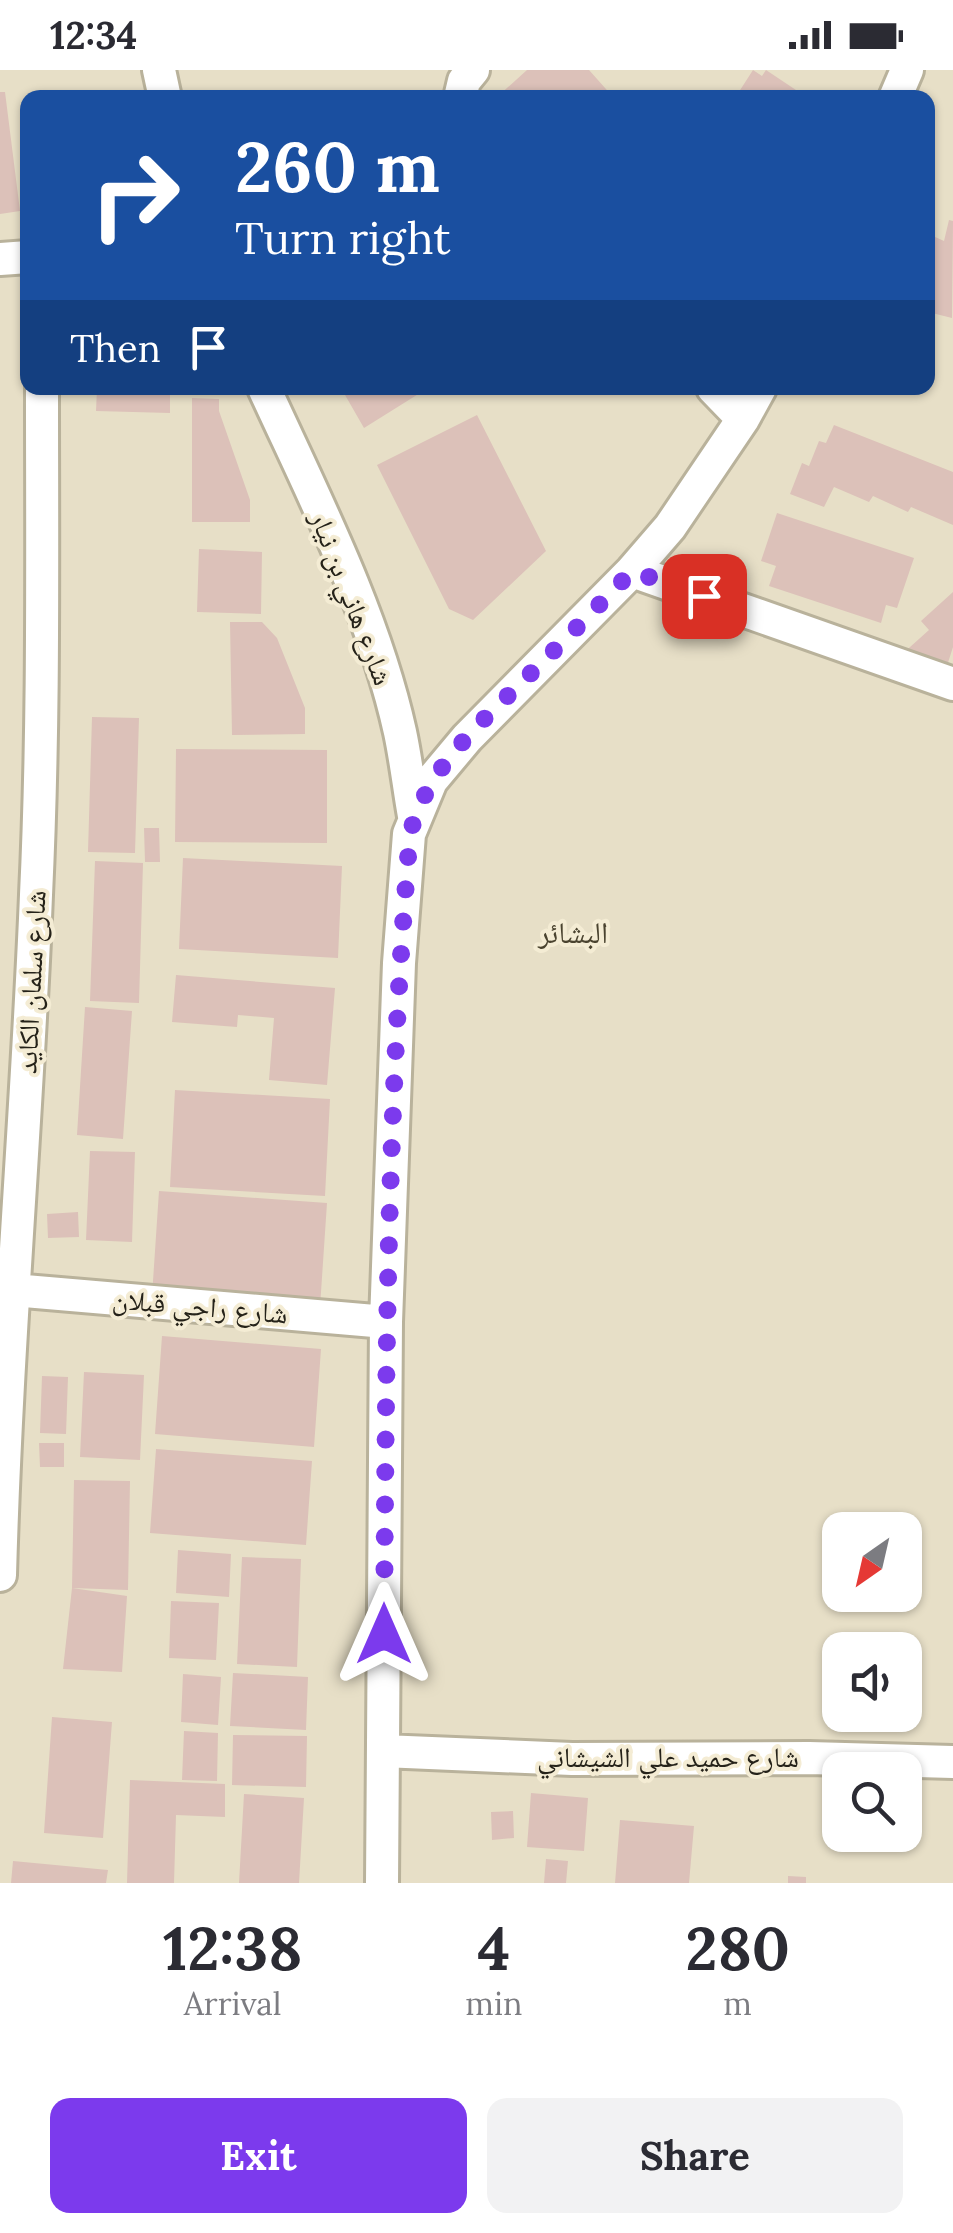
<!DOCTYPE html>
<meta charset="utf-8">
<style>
:root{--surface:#fff;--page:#f2f2f3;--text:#2b2b33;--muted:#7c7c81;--accent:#7c3aed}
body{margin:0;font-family:Lora,"Noto Naskh Arabic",serif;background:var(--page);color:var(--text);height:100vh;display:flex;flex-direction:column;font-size:38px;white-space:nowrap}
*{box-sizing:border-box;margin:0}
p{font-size:32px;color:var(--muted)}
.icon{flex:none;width:55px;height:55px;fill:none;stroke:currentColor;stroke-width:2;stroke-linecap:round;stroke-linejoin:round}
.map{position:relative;height:1813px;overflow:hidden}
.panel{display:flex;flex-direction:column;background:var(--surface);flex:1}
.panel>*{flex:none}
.banner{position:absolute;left:20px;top:20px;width:915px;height:305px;border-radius:20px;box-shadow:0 2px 8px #0004;background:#1a4fa0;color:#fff;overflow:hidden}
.needle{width:65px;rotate:214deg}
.tools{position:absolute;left:822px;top:1442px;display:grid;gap:20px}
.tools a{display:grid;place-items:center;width:100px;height:100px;border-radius:20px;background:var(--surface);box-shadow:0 2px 8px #0004;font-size:50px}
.pin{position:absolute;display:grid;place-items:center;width:85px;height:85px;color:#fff;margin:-42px;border-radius:20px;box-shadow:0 5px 15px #0006}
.me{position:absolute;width:110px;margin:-55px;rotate:0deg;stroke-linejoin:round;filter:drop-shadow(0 0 8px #0008)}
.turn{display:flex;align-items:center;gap:35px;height:210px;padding:0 50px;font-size:45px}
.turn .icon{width:130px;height:130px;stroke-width:2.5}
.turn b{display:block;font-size:70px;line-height:85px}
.then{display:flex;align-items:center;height:95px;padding:0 50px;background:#0003;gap:20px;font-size:38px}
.eta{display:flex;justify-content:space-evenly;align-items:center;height:170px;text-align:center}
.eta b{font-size:60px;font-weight:800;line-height:70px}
.cta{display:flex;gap:20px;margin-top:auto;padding:20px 50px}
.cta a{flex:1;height:115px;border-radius:20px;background:var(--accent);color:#fff;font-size:40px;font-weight:800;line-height:115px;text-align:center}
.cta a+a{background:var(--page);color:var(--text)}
.status{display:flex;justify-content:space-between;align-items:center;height:70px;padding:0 50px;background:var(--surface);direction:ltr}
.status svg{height:28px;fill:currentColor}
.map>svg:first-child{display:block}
.building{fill:#dcc1b9}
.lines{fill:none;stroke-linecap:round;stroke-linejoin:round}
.minor-casing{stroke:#b9b29b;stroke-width:38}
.minor{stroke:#fff;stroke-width:32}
.route{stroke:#7c3aed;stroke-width:18;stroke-dasharray:0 32.4}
.labels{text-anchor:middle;stroke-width:8;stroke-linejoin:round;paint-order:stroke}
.street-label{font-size:28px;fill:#252219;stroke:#f4ecd4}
.neighbourhood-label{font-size:30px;fill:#4a432f;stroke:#f4ecd4}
</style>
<div class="status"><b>12:34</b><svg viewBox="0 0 49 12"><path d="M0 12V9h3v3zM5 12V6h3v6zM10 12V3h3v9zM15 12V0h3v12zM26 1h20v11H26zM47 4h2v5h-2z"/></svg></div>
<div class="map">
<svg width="953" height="1813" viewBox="0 0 953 1813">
<rect width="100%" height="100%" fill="#e7dfc7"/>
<path class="building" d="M527,0H589L614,28H496Z
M753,0L762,6L766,0L808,28H735Z
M0,22H5L20,141L0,144Z
M949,150L953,151L952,248L928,242V176L933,166L944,171Z
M97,318H170V343L96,341Z
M341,318H428L364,358Z
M192,328L219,329V341L250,430V452H192Z
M477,345L546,481L473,550L449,539L377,395Z
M834,355L953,402V455L911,437L908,442L873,426L869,432L834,417L824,437L790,424L802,393L809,396L819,371L826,373Z
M777,443L914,488L897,538L886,535L881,553L769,516L776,496L761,491Z
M199,479L262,482L261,544L197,542Z
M953,522V577L946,599L900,586L929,560L921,551Z
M230,552H262L277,568L305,638V664L232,665Z
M92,647L139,648L135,783L88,782Z
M176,679L327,680V773L175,772Z
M144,758H159L160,792H145Z
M183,788L342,796L338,888L179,879Z
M95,791L143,793L139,933L90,931Z
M176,905L335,918L327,1015L269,1010L274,948L238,945L237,957L172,952Z
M85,937L132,941L123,1069L77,1065Z
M175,1020L330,1029L325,1126L170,1117Z
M90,1081L135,1082L132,1172L86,1170Z
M159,1121L327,1133L320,1237L152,1226Z
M78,1142L79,1167L48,1168L47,1144Z
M162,1266L321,1279L314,1377L155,1364Z
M84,1302L144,1305L140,1390L80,1387Z
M42,1306L68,1307L66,1364L40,1363Z
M39,1373H64V1397H40Z
M156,1379L312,1391L306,1475L150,1463Z
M74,1410L130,1411L128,1520L72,1518Z
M178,1480L231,1484L229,1527L176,1523Z
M242,1487L301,1489L297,1597L237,1594Z
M72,1518L127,1526L122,1602L63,1599Z
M171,1531L219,1533L216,1590L169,1588Z
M233,1603L308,1607L306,1660L230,1656Z
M183,1604L221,1607L218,1655L181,1652Z
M52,1647L112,1652L103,1768L44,1763Z
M184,1661L218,1663L217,1711L182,1710Z
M233,1665L307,1666L306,1717L232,1715Z
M130,1710L225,1714V1747L176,1745L174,1813H127Z
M531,1723L588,1728L584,1781L527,1777Z
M244,1724L304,1728L299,1813H239Z
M513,1741L514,1768L492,1770L491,1742Z
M620,1750L694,1756L689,1813H615Z
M546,1789L568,1791L566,1813H544Z
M13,1791L108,1800L106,1813H11Z
M788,1806L806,1807V1813H788Z"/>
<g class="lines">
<defs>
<path id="minor" d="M159,0L165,28
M460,28L464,11L473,0
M895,28L907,0
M0,189L28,187
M264,318C314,427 374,544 400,662C406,690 409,718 414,746
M713,318L743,349
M632,501L953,614
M13,1220L386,1252
M0,1505C6,1278 27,1052 36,825C44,656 42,487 42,318
M383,1681L572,1689L809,1688L953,1692
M382,1813L386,1252L399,893L409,764L431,711L467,668L632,501L670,457L743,349L760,318"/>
</defs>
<use href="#minor" class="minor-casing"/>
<use href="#minor" class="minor"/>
</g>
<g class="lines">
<path class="route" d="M384,1564C386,1297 387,1030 410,764C427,697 482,652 529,605C564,571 598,536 632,501L704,526"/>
</g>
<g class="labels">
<g class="street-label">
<text transform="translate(352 528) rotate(69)" y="10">شارع هاني بن نيار</text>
<text transform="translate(31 912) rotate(-87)" y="10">شارع سلمان الكايد</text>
<text transform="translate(200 1236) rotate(5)" y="10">شارع راجي قبلان</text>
<text x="668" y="1697">شارع حميد علي الشيشاني</text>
</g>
<g class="neighbourhood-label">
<text x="573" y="873">البشائر</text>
</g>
</g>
</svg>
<div class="tools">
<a><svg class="needle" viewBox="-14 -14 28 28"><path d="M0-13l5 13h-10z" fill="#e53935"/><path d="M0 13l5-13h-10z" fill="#7c7c81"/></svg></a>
<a><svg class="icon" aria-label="sound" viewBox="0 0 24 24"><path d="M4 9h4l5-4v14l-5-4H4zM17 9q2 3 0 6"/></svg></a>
<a><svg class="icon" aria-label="search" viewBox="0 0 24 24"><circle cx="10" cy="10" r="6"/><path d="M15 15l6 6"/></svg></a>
</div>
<div class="pin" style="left:704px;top:526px;background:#d93025"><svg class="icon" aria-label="arrive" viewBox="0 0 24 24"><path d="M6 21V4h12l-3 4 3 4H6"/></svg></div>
<svg class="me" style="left:384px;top:1564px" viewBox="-20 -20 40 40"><path d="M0-17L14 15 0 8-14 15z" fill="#7c3aed" stroke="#fff" stroke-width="4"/></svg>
<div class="banner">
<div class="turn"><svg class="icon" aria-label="right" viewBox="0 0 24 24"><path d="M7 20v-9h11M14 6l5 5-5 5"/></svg><div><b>260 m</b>Turn right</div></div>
<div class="then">Then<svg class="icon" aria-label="arrive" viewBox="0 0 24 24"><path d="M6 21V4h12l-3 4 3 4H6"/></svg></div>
</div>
</div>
<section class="panel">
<div class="eta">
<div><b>12:38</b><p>Arrival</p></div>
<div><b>4</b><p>min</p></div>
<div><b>280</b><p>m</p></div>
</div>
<div class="cta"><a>Exit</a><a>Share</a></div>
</section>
